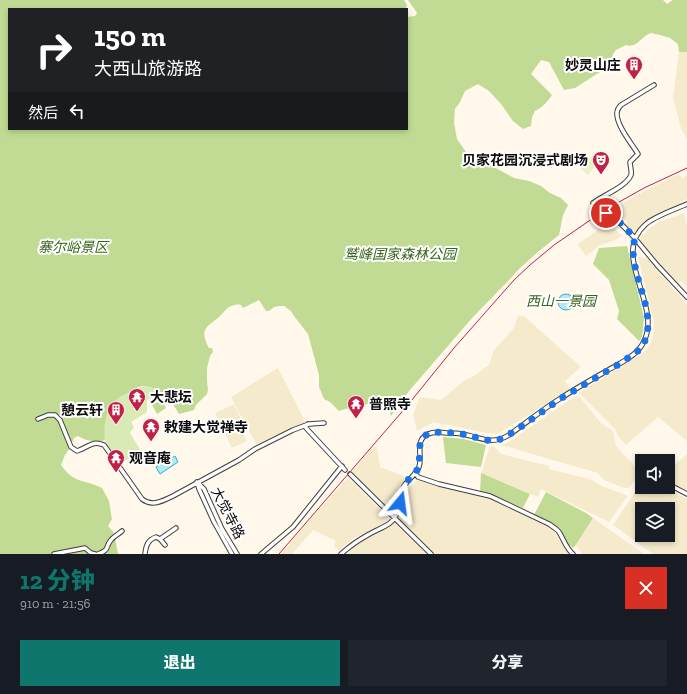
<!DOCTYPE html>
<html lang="zh">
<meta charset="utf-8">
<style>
:root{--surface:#171b24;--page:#20242c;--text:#f1f3f6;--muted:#9ea1a6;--accent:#0f766e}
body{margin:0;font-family:"Zilla Slab","Noto Sans SC",serif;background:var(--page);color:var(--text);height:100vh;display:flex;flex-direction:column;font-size:15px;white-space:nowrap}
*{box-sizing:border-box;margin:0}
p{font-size:13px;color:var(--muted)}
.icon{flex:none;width:22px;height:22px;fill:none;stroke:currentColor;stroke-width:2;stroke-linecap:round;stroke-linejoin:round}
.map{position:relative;height:554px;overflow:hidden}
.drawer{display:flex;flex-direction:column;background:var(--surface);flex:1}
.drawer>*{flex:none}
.hud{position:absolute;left:8px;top:8px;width:400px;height:122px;border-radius:0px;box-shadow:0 2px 6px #0003;background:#202124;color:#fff;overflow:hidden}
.buttons{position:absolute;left:635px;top:454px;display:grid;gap:8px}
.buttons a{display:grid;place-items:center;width:40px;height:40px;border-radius:0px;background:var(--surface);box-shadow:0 2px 6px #0003;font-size:20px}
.pin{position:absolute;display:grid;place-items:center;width:34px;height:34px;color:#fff;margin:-17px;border:2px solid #fff;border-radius:50%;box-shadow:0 1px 4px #0007}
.me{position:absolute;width:44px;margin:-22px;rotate:16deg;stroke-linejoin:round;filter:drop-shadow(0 0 3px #0008)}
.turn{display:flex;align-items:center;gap:14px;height:84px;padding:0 20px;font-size:18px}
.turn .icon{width:52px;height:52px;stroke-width:2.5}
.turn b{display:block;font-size:28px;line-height:34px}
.then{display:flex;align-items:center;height:38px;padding:0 20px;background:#0003;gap:8px;font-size:15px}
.round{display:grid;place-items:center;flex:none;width:42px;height:42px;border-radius:0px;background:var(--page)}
.summary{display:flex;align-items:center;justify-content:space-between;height:68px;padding:0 20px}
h1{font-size:24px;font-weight:800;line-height:30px;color:var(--accent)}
.primary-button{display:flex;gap:8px;margin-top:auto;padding:8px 20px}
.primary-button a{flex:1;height:46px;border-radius:0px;background:var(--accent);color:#fff;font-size:16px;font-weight:800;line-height:46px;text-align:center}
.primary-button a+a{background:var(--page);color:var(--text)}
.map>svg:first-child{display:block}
.farmland{fill:#f5eacb;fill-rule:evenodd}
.green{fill:#daeab5}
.forest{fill:#c1db94}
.pitch{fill:#eaf1c7}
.water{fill:#afeaf7;stroke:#35aed0}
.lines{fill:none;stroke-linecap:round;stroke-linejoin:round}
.minor-casing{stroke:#3f3f3f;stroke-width:5.5}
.minor{stroke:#fff;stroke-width:3.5}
.rail{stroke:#bf2246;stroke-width:1}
.route{stroke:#1a73e8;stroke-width:7;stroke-dasharray:0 12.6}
.labels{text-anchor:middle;stroke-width:4;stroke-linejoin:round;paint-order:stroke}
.poi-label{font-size:14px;font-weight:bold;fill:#0c0c0c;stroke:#fff;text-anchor:start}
.park-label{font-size:14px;font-style:italic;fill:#38651c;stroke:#fff}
.street-label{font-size:14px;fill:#0c0c0c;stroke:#fff}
</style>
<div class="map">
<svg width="687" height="554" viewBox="0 0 687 554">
<rect width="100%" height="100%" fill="#fff8eb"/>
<path class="farmland" d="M679,52H687V139L681,128L673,98Z
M678,174L683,179L687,174V199L676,206L654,216L645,221L634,233L625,224L627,221L622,218L621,220L609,211L641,193Z
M684,213L687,225V288L681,281L677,284L641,243L640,238L649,229L659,222Z
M608,223L622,236L613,241L600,245L586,256L580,248L578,244Z
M638,257L647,258L687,305V441L658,417L626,445L618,436L615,429L579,393L640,355L647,349L653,337L654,321Z
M518,315L525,317L581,367L565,381L570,390L497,434L481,432L434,422L417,431L413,415L420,397L441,400L462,382L474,376L489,365L494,350L514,328Z
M278,368L306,423L291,429L257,446L231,397Z
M579,396L601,423L613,431L616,446L640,472L629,488H624L604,480L598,473L501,445L509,442L574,397Z
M234,404L242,421L224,431L215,413Z
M239,426L247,441L232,448L225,433Z
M374,446L377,448L380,467L406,477L399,487L396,507H394L389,499L384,502L389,512L350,474Z
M490,446L495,447L501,454L549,466L548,469L590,479L602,486L626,495L627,497L609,522L541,489L538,497L481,473Z
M687,454V494L668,482V471Z
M348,478L390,519L381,526L354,538L339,550L334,546L336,541L313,530L292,554H281L313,516Z
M418,479L486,496L552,529L569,554H347L364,540L398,518L408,490Z
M642,482V487H666L687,499V554H653L613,525ZM642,509H668V535H642Z
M593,518L644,554H581L580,550L575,546Z"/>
<path class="green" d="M144,386L154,388L160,392L147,400V412L131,422L134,427L130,433L141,451L120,464C116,458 109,451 106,443C101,429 106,407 119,398C126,392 135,389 144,386Z"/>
<path class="forest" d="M0,0H404L407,5L406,8L400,9H9V129H407V17L415,16L417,13L408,0H663L667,4L673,0H687V52H679L678,44L670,38L660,35L655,34L651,33C641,36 637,49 626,45L616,50L613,54L611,63L600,72L575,88L564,90L549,62L541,60L531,74L552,95C547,102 543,107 535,111L532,117L531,126L523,129L513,121L501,104L489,91L478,84L465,91L460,102L455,109L454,123L457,139L466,152L514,178L529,181L541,186L550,193L561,198L568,205L563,215L559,235L539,251L519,269L510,279L473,317L409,391L391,416L386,400L345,409L339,411L330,402L324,399L319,387V375L308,334L294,316L291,311L284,306H279L274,307L269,311H266L259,300L243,308L241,305C237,304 233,305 229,307C225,310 223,313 220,316C215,321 208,324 205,330C203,335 206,343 209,348H212L213,352L210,356L207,368V381L208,390L207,394L196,405L194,410L179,414C172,402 164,391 150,387C148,387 146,386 144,386C139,386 134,389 130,392C126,394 122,395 119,398C106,407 103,426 105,440C96,443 86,441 78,436L74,438L69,449L65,455L61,465C74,484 84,479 102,488L109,501L112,519L108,526L114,533L118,554H0Z
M627,246L644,318L642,337L639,341L617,319L619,311L609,280L593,264L599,248Z
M157,399L163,402L166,408L157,414L151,403Z
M443,437L464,439L486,445L481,467L446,463Z
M481,473L530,494L523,508L486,493L480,492Z
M546,492L586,513L593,518L575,546L573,548L562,539L561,530L549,522L534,515Z"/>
<path class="pitch" d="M594,153L601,158L588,175L581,169Z"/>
<path class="water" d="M558 302a8 8 0 1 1 16 0a8 8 0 1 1-16 0Z
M175,456L178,462L160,474L156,467Z"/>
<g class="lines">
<defs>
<path id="minor" d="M600,209L593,203C603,195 626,187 631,175C632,171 630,166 630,162L638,154C632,144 616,125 617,113C617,110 619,107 621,105L654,85
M606,213L616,219L633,236L657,265L687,297
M38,419L48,415H55L60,420L71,447L77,451C89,447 92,440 104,445L142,499C152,507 163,501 173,496L239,460L255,449L293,430L309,424L324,423
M308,424L306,426V428L345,470
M415,473L418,477L439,484L490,496L549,524C553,527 557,529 559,532C564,540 566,548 573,554
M350,474L431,554
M197,482L204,489L222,529L237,554
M197,482L199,489L214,522L232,554
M668,484L687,494
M165,545L160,539L176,528
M54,554L85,548L91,553L95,554
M98,554C110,550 105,547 111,540C114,536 119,534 122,531
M145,554C146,545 148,540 156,537L160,539
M261,554L293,527L342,466
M341,554C349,547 357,541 366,536C374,531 383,528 390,523C402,513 398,498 404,486C408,479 416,475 419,467C423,456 414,440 428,434C434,431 441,432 447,433C452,433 457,433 462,434C480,437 491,446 509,435C526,423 543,409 561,398C575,389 589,381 603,373C616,365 634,358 642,345C666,307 608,257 646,224C655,216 676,209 687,204"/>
</defs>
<use href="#minor" class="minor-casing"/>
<use href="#minor" class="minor"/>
<path class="rail" d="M279,554L407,406L454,348L514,280L530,265L554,245L605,210L644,188L687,168"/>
</g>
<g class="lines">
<path class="route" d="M400,503L404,488L407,481L416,472L419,466L420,444L423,438L426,435L430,433L443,432L462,434L486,440L493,441L501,439L515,431L560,399L624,361C629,357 634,354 639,350C659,327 640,292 635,266C633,257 632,248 635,239C627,229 617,218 606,213"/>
</g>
<defs>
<symbol id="building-pin" viewBox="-11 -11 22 30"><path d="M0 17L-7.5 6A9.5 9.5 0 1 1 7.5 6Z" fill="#bf2246" stroke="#fff"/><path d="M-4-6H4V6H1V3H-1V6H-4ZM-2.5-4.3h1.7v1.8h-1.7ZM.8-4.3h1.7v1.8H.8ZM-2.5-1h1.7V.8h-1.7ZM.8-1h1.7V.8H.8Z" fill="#fff"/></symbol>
<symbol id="theatre-pin" viewBox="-11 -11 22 30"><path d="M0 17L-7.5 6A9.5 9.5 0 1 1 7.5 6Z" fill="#bf2246" stroke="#fff"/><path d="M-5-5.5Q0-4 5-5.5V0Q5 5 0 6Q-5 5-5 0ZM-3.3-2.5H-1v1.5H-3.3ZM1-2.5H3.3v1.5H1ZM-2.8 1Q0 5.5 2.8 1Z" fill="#fff"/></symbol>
<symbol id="temple-pin" viewBox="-11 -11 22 30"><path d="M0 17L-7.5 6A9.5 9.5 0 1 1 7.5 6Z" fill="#bf2246" stroke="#fff"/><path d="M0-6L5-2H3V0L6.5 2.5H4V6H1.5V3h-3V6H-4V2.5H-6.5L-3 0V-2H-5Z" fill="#fff"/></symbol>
</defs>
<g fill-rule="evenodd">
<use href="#building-pin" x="624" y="55" width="20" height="27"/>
<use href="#theatre-pin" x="591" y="150" width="20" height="27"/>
<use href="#temple-pin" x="127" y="387" width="20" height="27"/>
<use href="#temple-pin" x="346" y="394" width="20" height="27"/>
<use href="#building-pin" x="106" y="400" width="20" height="27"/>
<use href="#temple-pin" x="141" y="417" width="20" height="27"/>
<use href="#temple-pin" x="106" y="448" width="20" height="27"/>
</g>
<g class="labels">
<g class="poi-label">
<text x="621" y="70" text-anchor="end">妙灵山庄</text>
<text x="588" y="165" text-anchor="end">贝家花园沉浸式剧场</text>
<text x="150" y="402">大悲坛</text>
<text x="369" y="409">普照寺</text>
<text x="103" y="415" text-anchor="end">憩云轩</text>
<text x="164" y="432">敕建大觉禅寺</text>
<text x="129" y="463">观音庵</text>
</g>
<g class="park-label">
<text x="73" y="252">寨尔峪景区</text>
<text x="400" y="259">鹫峰国家森林公园</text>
<text x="561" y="306">西山一景园</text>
</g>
<g class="street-label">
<text transform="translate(228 513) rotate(63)" y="5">大觉寺路</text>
</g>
</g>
</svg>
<div class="buttons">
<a><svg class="icon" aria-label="sound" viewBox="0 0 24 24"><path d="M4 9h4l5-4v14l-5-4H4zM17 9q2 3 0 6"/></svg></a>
<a><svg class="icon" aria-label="layers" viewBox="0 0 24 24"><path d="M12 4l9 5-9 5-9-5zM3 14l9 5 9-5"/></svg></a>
</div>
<div class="pin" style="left:606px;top:213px;background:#d93025"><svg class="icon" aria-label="arrive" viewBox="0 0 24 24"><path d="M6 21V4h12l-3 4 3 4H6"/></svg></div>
<svg class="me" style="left:400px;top:503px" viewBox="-20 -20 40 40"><path d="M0-17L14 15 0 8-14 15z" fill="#1a73e8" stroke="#fff" stroke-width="4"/></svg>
<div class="hud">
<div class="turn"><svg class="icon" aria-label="right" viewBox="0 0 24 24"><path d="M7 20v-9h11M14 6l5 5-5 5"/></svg><div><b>150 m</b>大西山旅游路</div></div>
<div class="then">然后<svg class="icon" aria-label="left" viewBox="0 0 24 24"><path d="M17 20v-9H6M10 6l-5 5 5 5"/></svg></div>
</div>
</div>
<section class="drawer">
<div class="summary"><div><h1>12 分钟</h1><p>910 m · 21:56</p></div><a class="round" style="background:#d93025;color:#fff"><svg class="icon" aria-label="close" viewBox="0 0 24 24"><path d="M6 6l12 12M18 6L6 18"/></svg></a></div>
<div class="primary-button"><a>退出</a><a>分享</a></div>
</section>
